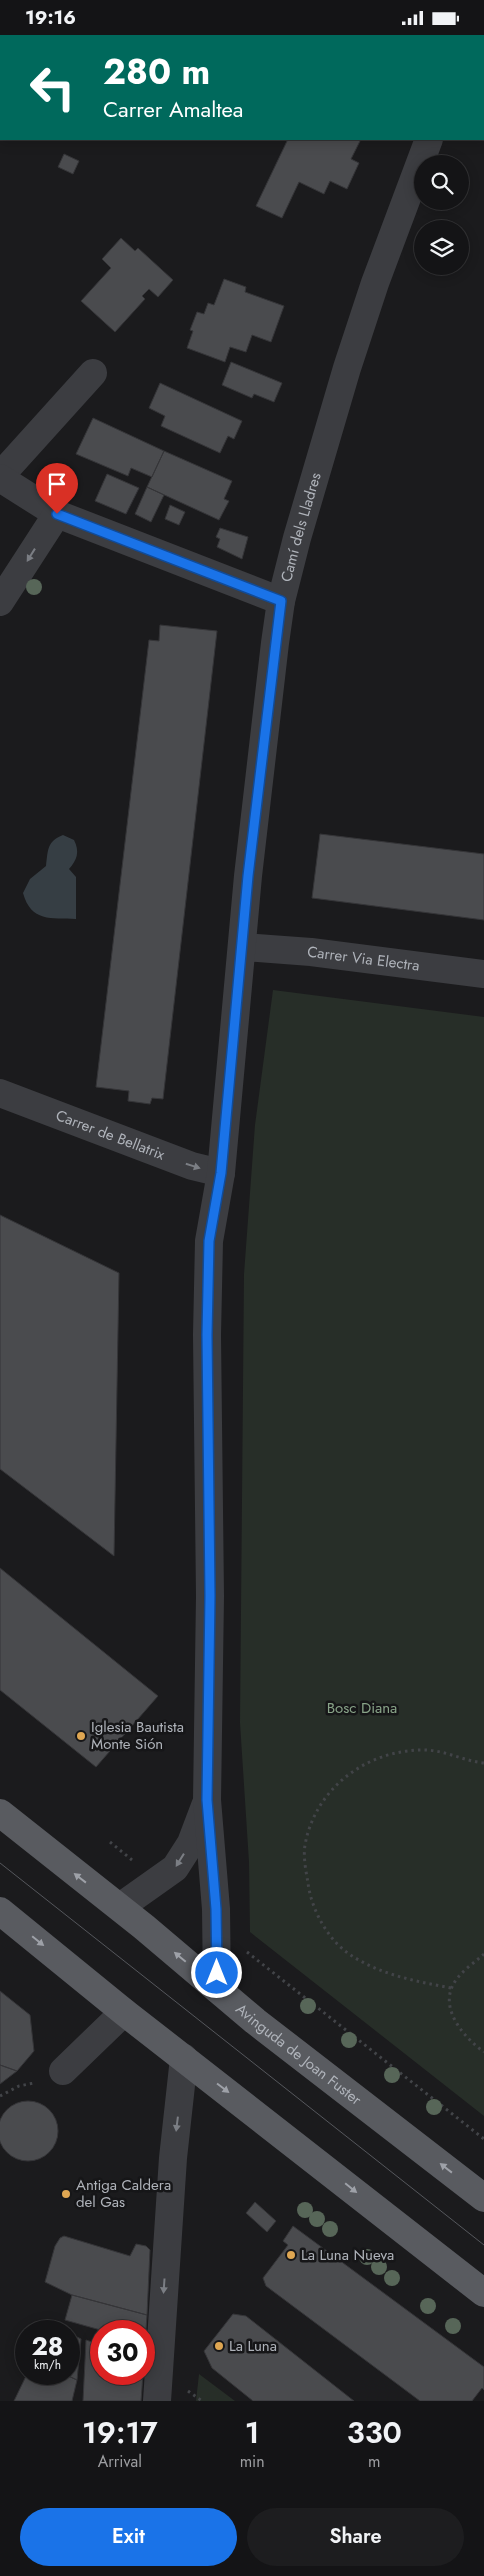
<!DOCTYPE html>
<meta charset="utf-8">
<style>
:root{--surface:#141416;--page:#1d1d1f;--text:#f1f3f6;--muted:#9d9ea1;--line:#333335;--accent:#1a73e8}
body{margin:0;font-family:Jost,sans-serif;background:var(--page);color:var(--text);height:100vh;display:flex;flex-direction:column;font-size:19px;white-space:nowrap}
*{box-sizing:border-box;margin:0}
p{font-size:16px;color:var(--muted)}
.icon{flex:none;width:28px;height:28px;fill:none;stroke:currentColor;stroke-width:2;stroke-linecap:round;stroke-linejoin:round}
.map{position:relative;height:2366px;overflow:hidden}
.drawer{display:flex;flex-direction:column;background:var(--surface);flex:1}
.drawer>*{flex:none}
.hud{position:absolute;left:0px;top:0px;width:485px;height:105px;box-shadow:0 2px 12px #0003,0 0 0 1px var(--line);background:#00695c;color:#fff;overflow:hidden}
.buttons{position:absolute;left:414px;top:120px;display:grid;gap:10px}
.buttons a{display:grid;place-items:center;width:55px;height:55px;border-radius:50%;background:var(--surface);box-shadow:0 2px 12px #0003,0 0 0 1px var(--line);font-size:25px}
.speed{position:absolute;left:15px;top:2285px;display:flex;gap:10px;font-size:25px;font-weight:700;text-align:center}
.speed>*{display:grid;place-content:center;width:65px;height:65px;border-radius:50%;background:var(--surface);box-shadow:0 2px 12px #0003,0 0 0 1px var(--line);line-height:1}
.speed small{font-size:12px;font-weight:400}
.speed .limit{border:8px solid #d22;background:#fff;color:#111}
.pin{position:absolute;display:grid;place-items:center;width:42px;height:42px;color:#fff;margin:-51px -21px;border-radius:50% 50% 50% 0;rotate:-45deg;box-shadow:0 0 5px #0007}
.pin .icon{rotate:45deg}
.me{position:absolute;width:55px;margin:-28px;rotate:0deg;stroke-linejoin:round;filter:drop-shadow(0 0 4px #0008)}
.turn{display:flex;align-items:center;gap:18px;height:105px;padding:0 20px;font-size:22px}
.turn .icon{width:65px;height:65px;stroke-width:2.5}
.turn b{display:block;font-size:35px;line-height:42px}
.eta{display:flex;justify-content:space-evenly;align-items:center;height:85px;text-align:center}
.eta b{font-size:30px;font-weight:600;line-height:35px}
.primary-button{display:flex;gap:10px;margin-top:auto;padding:10px 20px}
.primary-button a{flex:1;height:58px;border-radius:30px;background:var(--accent);color:#fff;font-size:20px;font-weight:600;line-height:58px;text-align:center}
.primary-button a+a{background:var(--page);color:var(--text)}
.status{display:flex;justify-content:space-between;align-items:center;height:35px;padding:0 25px;background:var(--surface);direction:ltr}
.status svg{height:14px;fill:currentColor}
.map>svg:first-child{display:block}
.green{fill:#272e28}
.water{fill:#363e44}
.building{fill:#4a4b4e;stroke:#353538}
.lines{fill:none;stroke-linecap:round;stroke-linejoin:round}
.path{stroke:#424448;stroke-width:3;stroke-dasharray:2.5 4;stroke-linecap:butt}
.minor{stroke:#3c3d41;stroke-width:28}
.major{stroke:#595b60;stroke-width:28}
.tram{stroke:#55575c;stroke-width:1}
.tree{fill:#576658}
.oneway{fill:#7b7e84}
.oneway2{fill:#9ea1a8}
.route-casing{stroke:#114b97;stroke-width:12}
.route{stroke:#1a73e8;stroke-width:9}
.poi-dot{fill:#dea652;stroke:#161618;stroke-width:2}
.labels{text-anchor:middle;stroke-width:5;stroke-linejoin:round;paint-order:stroke}
.street-label{font-size:15px;fill:#afb3ba;stroke:#161618}
.park-label{font-size:15px;fill:#88a388;stroke:#161618}
.poi-label{font-size:15px;fill:#afb3ba;stroke:#161618;text-anchor:start}
</style>
<div class="status"><b>19:16</b><svg viewBox="0 0 49 12"><path d="M0 12V9h3v3zM5 12V6h3v6zM10 12V3h3v9zM15 12V0h3v12zM26 1h20v11H26zM47 4h2v5h-2z"/></svg></div>
<div class="map">
<svg width="484" height="2366" viewBox="0 0 484 2366">
<rect width="100%" height="100%" fill="#1b1b1d"/>
<path class="green" d="M273,955L484,982V2081L250,1897L249,1827L240,1688L244,1239L255,1090Z
M199,2339L235,2366H196Z"/>
<path class="water" d="M63,800L74,805C80,817 77,825 69,834L76,842V884C51,883 31,887 23,858L30,844L46,831C48,815 47,806 63,800Z"/>
<path class="building" d="M86,0H153L155,1H86Z
M288,104H361L351,124L359,128L347,154L330,146L324,159L299,147L282,183L256,171Z
M64,119L79,126L73,139L58,132Z
M121,203L135,216L138,213L173,245L158,262L149,254L142,261L145,264L115,297L81,266L111,233L102,224Z
M224,244L246,252L245,257L284,271L271,307L252,300L246,317L230,312L225,327L187,313L193,296L190,295L197,277L204,279L208,268L214,270Z
M231,327L282,348L274,367L254,359L252,363L222,350Z
M160,348L242,386L234,404L228,401L220,418L161,391L165,381L149,373Z
M93,383L164,416L152,442L131,433L128,441L76,419Z
M164,416L232,446L224,464L229,466L219,485L147,452Z
M107,439L139,453L126,479L95,466Z
M147,452L164,460L151,487L135,479Z
M170,470L185,477L179,490L165,484Z
M220,493L248,502L242,524L217,512L220,504L216,502Z
M160,590L217,596L163,1064L152,1063L150,1069L128,1066L129,1056L96,1052L149,605L159,606Z
M320,799L484,819V885L312,863Z
M0,1180L119,1238L114,1521L0,1434Z
M0,1533L158,1661L96,1732L0,1655Z
M0,1956L30,1980L34,2016L17,2036L0,2030Z
M0,2030L17,2036L0,2049Z
M-2 2096a30 30 0 1 1 60 0a30 30 0 1 1-60 0Z
M255,2167L276,2186L267,2197L246,2178Z
M293,2191L484,2332V2355L482,2353L472,2366H420L266,2251L263,2243L288,2210L283,2206Z
M64,2201L130,2221L136,2209L146,2211L150,2215L147,2280L72,2260L45,2247L55,2211L60,2203Z
M72,2260L147,2280L145,2308L144,2296H104L65,2285Z
M233,2279L246,2281L354,2366H253L212,2333L204,2316Z
M49,2289L65,2296H46Z
M69,2298L81,2304L77,2345L64,2339H69Z
M86,2305L101,2310V2339H143L141,2366H83Z
M27,2339H64L77,2345L72,2366H14Z"/>
<g class="lines">
<path class="path" d="M110,1807L132,1825
M247,1917L484,2104
M484,1919C473,1929 458,1938 452,1952C441,1977 466,2004 484,2017
M451,1953C414,1946 376,1939 345,1916C325,1900 311,1872 308,1848C306,1836 303,1822 305,1810C315,1754 365,1716 421,1715C443,1714 463,1726 484,1728
M0,2061L19,2051L34,2048
M188,2356L202,2366"/>
<g class="minor">
<path d="M274,0L275,1"/>
<path d="M42,1V0"/>
<path d="M0,92L1,90"/>
<path d="M0,441L93,338"/>
<path d="M0,443L57,479L281,566"/>
<path d="M0,567L57,479"/>
<path id="s1" d="M243,912L311,917L484,939"/>
<path id="s2" d="M0,1058L192,1131L221,1138"/>
<path d="M120,1872L175,1833L191,1808L205,1771"/>
<path id="s3" d="M217,1954L216,1874L207,1765L210,1561L207,1300L209,1206L221,1138L248,841L275,608L281,566L297,503L347,333L375,248L429,104"/>
<path d="M63,2036L124,1977"/>
<path d="M157,2366L173,2123L184,2023"/>
</g>
<g class="major">
<path id="s4" d="M0,1778L144,1892L255,1986L484,2163"/>
<path d="M0,1876L124,1977L484,2258"/>
</g>
<path class="tram" d="M0,1828L484,2210"/>
</g>
<g class="tree">
<circle cx="34" cy="552" r="8"/>
<circle cx="308" cy="1971" r="8"/>
<circle cx="349" cy="2005" r="8"/>
<circle cx="392" cy="2040" r="8"/>
<circle cx="434" cy="2072" r="8"/>
<circle cx="305" cy="2175" r="8"/>
<circle cx="317" cy="2184" r="8"/>
<circle cx="330" cy="2194" r="8"/>
<circle cx="367" cy="2222" r="8"/>
<circle cx="379" cy="2232" r="8"/>
<circle cx="392" cy="2243" r="8"/>
<circle cx="428" cy="2271" r="8"/>
<circle cx="453" cy="2291" r="8"/>
</g>
<defs><path id="oneway-solid" d="M-6-.8H1V-3.2L6.5 0L1 3.2V.8H-6Z" transform="scale(1.25)"/></defs>
<g class="oneway">
<use href="#oneway-solid" transform="translate(31 520) rotate(122)"/>
<use href="#oneway-solid" transform="translate(193 1131) rotate(17)"/>
<use href="#oneway-solid" transform="translate(180 1825) rotate(122)"/>
<use href="#oneway-solid" transform="translate(177 2089) rotate(97)"/>
<use href="#oneway-solid" transform="translate(164 2251) rotate(94)"/>
</g>
<g class="oneway2">
<use href="#oneway-solid" transform="translate(80 1843) rotate(-142)"/>
<use href="#oneway-solid" transform="translate(38 1906) rotate(39)"/>
<use href="#oneway-solid" transform="translate(180 1922) rotate(-140)"/>
<use href="#oneway-solid" transform="translate(223 2053) rotate(37)"/>
<use href="#oneway-solid" transform="translate(446 2133) rotate(-142)"/>
<use href="#oneway-solid" transform="translate(351 2153) rotate(39)"/>
</g>
<g class="lines">
<defs>
<path id="route" d="M57,479L281,566L248,841L221,1138L209,1206L207,1300L210,1561L207,1765L216,1874L217,1938"/>
</defs>
<use href="#route" class="route-casing"/>
<use href="#route" class="route"/>
</g>
<g class="poi-dot">
<circle cx="81" cy="1701" r="5"/>
<circle cx="66" cy="2159" r="5"/>
<circle cx="291" cy="2220" r="5"/>
<circle cx="219" cy="2311" r="5"/>
</g>
<g class="labels">
<g class="street-label">
<text dy="5" stroke="none"><textPath href="#s3" startOffset="1469">Camí dels Lladres</textPath></text>
<text dy="5" stroke="none"><textPath href="#s1" startOffset="121">Carrer Via Electra</textPath></text>
<text dy="5" stroke="none"><textPath href="#s2" startOffset="118">Carrer de Bellatrix</textPath></text>
<text dy="5" stroke="none"><textPath href="#s4" startOffset="384">Avinguda de Joan Fuster</textPath></text>
</g>
<g class="park-label">
<text x="362" y="1678">Bosc Diana</text>
</g>
<g class="poi-label">
<text x="91" y="1697">Iglesia Bautista<tspan x="91" dy="17">Monte Sión</tspan></text>
<text x="76" y="2155">Antiga Caldera<tspan x="76" dy="17">del Gas</tspan></text>
<text x="301" y="2225">La Luna Nueva</text>
<text x="229" y="2316">La Luna</text>
</g>
</g>
</svg>
<div class="buttons">
<a><svg class="icon" aria-label="search" viewBox="0 0 24 24"><circle cx="10" cy="10" r="6"/><path d="M15 15l6 6"/></svg></a>
<a><svg class="icon" aria-label="layers" viewBox="0 0 24 24"><path d="M12 4l9 5-9 5-9-5zM3 14l9 5 9-5"/></svg></a>
</div>
<div class="speed"><div>28<small>km/h</small></div><div class="limit">30</div></div>
<div class="pin" style="left:57px;top:479px;background:#d93025"><svg class="icon" aria-label="arrive" viewBox="0 0 24 24"><path d="M6 21V4h12l-3 4 3 4H6"/></svg></div>
<svg class="me" style="left:217px;top:1938px" viewBox="-20 -20 40 40"><circle r="17" fill="#1a73e8" stroke="#fff" stroke-width="3"/><path d="M0-11L8 9 0 5-8 9z" fill="#fff"/></svg>
<div class="hud">
<div class="turn"><svg class="icon" aria-label="left" viewBox="0 0 24 24"><path d="M17 20v-9H6M10 6l-5 5 5 5"/></svg><div><b>280 m</b>Carrer Amaltea</div></div>
</div>
</div>
<section class="drawer">
<div class="eta">
<div><b>19:17</b><p>Arrival</p></div>
<div><b>1</b><p>min</p></div>
<div><b>330</b><p>m</p></div>
</div>
<div class="primary-button"><a>Exit</a><a>Share</a></div>
</section>
